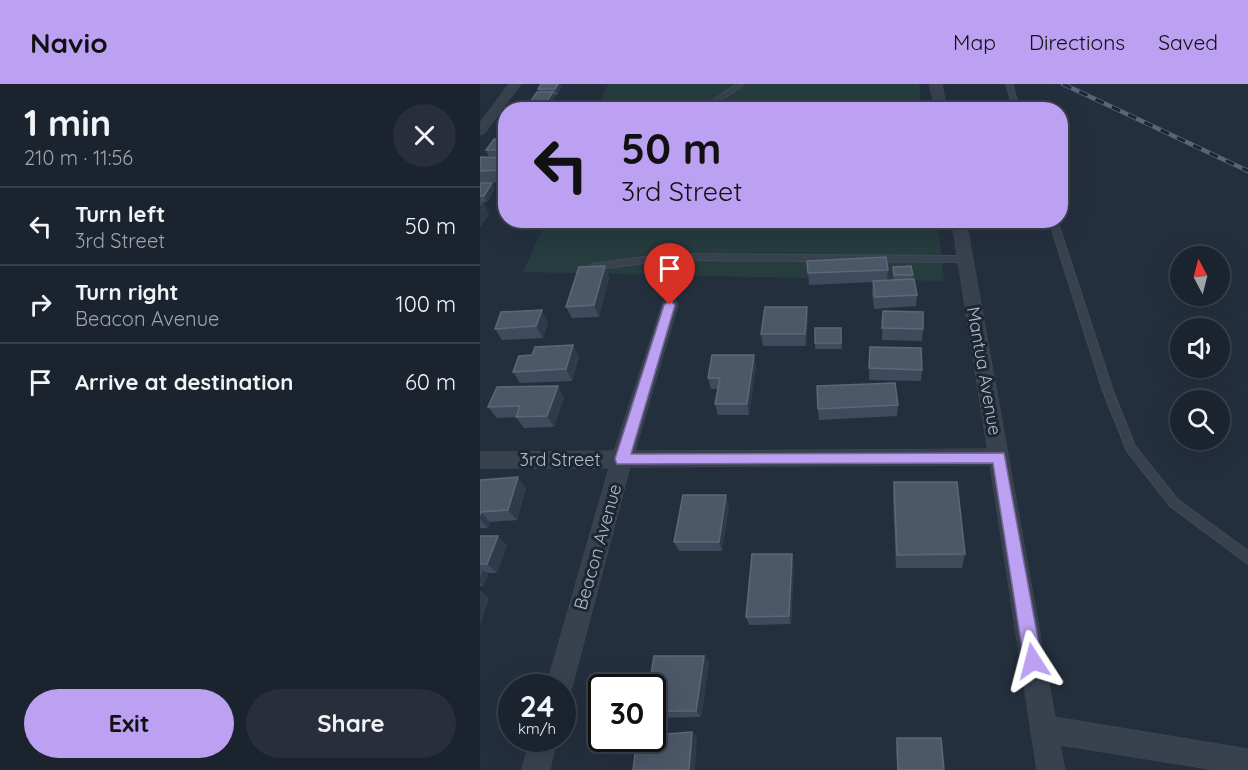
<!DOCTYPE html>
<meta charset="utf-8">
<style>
:root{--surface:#1b232e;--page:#282f3a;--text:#f1f3f6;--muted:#a0a4aa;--line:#39404a;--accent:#bca0f2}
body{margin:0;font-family:Quicksand,sans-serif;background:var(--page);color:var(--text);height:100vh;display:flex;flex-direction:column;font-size:22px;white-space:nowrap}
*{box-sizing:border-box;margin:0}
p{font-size:20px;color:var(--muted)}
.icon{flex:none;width:33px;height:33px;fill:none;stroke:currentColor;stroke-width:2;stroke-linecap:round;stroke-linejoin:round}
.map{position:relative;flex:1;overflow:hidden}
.drawer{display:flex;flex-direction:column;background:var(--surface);width:480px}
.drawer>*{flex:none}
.guide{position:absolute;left:18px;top:18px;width:570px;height:126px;border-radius:24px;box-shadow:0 6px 24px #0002,0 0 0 2px var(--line);background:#bca0f2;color:#111;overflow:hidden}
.needle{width:39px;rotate:353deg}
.fabs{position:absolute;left:690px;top:162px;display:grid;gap:12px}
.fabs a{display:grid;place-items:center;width:60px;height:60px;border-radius:50%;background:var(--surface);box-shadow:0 6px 24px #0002,0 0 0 2px var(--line);font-size:30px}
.speed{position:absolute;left:18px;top:590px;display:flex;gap:12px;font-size:30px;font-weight:700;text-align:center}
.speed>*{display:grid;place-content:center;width:78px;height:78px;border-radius:50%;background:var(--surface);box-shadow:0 6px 24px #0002,0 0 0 2px var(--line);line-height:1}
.speed small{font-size:15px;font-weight:400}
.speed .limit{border:3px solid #111;border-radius:9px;background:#fff;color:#111}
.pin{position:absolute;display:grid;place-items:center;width:51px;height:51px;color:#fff;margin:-62px -26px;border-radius:50% 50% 50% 0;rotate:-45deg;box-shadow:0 0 6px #0007}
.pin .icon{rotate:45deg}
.me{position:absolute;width:66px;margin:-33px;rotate:351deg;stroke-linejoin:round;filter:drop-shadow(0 0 4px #0008)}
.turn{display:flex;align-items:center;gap:21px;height:126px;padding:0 24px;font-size:27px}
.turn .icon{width:78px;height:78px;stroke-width:2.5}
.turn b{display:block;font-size:42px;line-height:51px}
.round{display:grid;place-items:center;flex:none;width:63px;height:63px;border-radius:32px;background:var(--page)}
.summary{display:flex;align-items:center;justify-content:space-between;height:102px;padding:0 24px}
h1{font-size:36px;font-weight:700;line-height:45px}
.cta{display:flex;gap:12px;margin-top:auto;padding:12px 24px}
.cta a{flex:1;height:69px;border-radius:36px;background:var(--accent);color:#111;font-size:24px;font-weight:700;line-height:69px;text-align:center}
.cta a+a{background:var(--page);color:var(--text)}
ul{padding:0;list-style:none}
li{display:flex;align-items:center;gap:18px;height:78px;padding:0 24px;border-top:2px solid var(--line)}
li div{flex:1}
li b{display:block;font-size:22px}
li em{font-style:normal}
header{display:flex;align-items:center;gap:36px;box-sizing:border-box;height:84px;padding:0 30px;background:var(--accent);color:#111}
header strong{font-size:28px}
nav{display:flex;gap:33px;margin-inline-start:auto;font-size:21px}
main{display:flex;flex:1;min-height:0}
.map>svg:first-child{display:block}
.green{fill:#263c3f}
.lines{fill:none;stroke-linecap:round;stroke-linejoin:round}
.lane-casing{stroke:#414a57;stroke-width:2}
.street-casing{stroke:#414a57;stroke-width:1}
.lane{fill:#38414e;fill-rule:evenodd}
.street{fill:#38414e;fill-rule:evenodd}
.rail-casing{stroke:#5a6575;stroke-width:4.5}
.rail{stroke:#1d2633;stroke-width:3;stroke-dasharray:9;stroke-linecap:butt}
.wall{fill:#3f4b5c}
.shaded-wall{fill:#2f3b4b}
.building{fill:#4b5868;stroke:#5c6777;stroke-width:1.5}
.route{fill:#bca0f2;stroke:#7a689d;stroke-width:1.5}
.labels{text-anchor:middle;stroke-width:6;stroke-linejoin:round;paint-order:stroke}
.street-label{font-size:18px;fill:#b4bcc9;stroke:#1d2633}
</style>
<header>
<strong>Navio</strong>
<nav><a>Map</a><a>Directions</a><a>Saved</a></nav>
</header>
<main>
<section class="drawer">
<div class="summary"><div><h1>1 min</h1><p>210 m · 11:56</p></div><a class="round"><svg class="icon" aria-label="close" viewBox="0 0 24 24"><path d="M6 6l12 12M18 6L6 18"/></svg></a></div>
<ul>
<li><svg class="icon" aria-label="left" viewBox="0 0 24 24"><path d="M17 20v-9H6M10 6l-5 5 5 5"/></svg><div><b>Turn left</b><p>3rd Street</p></div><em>50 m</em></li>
<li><svg class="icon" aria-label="right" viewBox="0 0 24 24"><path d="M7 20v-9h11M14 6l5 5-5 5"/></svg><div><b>Turn right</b><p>Beacon Avenue</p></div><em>100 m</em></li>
<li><svg class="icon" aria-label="arrive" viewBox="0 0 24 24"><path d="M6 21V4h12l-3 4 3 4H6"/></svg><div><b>Arrive at destination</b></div><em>60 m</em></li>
</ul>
<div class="cta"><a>Exit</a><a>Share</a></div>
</section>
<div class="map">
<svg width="768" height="686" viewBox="0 0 768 686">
<rect width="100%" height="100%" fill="#242f3e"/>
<path class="green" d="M128,0H439L442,25L116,26Z
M457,136L464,197L43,188L66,137Z"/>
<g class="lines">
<defs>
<path id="lane" d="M257,0H264C246,15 226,26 202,26L232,17Z
M526,0H532L540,26H534Z
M569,136H577L633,307L655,362L698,416L768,467V480L690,422L647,367L623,307Z
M187,170L485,172L489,175L485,178L187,176L112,186L108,183L112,180Z"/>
<path id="street" d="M29,0H41L4,50L0,51V39Z
M450,0H462L467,26H455Z
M472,136H486L575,633L768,665V686H735L580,661L585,686H557L510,381L150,383L92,603L88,612L82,614V603H66L129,384H0V368L134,367L182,221L184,217H196L198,221L155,367L507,365Z
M51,654H77L70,686H42Z"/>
</defs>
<use href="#lane" class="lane-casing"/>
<use href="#street" class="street-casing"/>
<use href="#lane" class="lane"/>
<use href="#street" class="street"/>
<defs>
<path id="rail" d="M583,0L768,87"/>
</defs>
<use href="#rail" class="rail-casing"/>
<use href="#rail" class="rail"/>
</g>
<path class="wall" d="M82,2L77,11H74L75,13L68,23L69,26H38L49,23L48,21L59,8L58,5Z
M26,47V98L0,99V75L9,73L6,66L21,55Z
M0,99H12L15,105L7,118H3L9,130L0,143Z
M125,182L129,194L119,233L92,234L86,223Z
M413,183L433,191V195L437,211L436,222L394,225L392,209L393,198L329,201L328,189L408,186L407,196H413Z
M403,227L443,245L442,257L402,256Z
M328,235L326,262H283L281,250Z
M68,238L63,254L22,256L15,245Z
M361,244L362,265H335V259Z
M93,261L99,273L92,297L40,299L33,288L52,271Z
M390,263L442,286L441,297L389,296Z
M276,282L269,331H238L235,320L238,305H231L228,294Z
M84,313L74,343L44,344L36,333L17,334L8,323Z
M418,321L417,332L339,336L338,325Z
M0,396L46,404L37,436L10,438L8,444H0Z
M414,398L485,470L482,484H416L413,413Z
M249,421L242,467H199L194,458Z
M0,452H18L27,462L17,489H6L8,491L3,502H0Z
M314,479L311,540L269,541L266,533Z
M224,572L229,579L221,633L172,634V603Z
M417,654L464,686H417L416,660Z"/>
<path class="shaded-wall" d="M78,0H81L82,2L77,11L75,5Z
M73,8L75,13L68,23L69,26H66L64,21Z
M12,99L15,105L7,118L4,112Z
M3,118L9,130L0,143V122Z
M125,182L129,194L119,233L114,221Z
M327,223L328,235L326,262L325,250Z
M62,226L68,238L63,254L56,242Z
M93,261L99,273L92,297L86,285Z
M274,271L276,282L269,331L267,320Z
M78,302L84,313L74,343L67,332Z
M38,393L46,404L37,436L28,426Z
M246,411L249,421L242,467L239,458Z
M1,428L10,438L8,444L0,435Z
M18,452L27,462L17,489L7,480Z
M312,470L314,479L311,540L309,532Z
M3,486L8,491L3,502L0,499V493Z
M0,506L9,514L0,543Z
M224,572L229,579L221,633L216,627Z
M212,648L217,653L215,686H209Z"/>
<path class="building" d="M61,0H78L75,5H58Z
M57,8H73L64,21H48Z
M68,22L66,26H38L39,23Z
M26,47V55H21Z
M14,55H26V66H6Z
M1,73L26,74V81L23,86L0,87V75Z
M0,99H12L4,112H0Z
M406,173L408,186L328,189L327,177Z
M125,182L114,221L86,223L99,183Z
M431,182L433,191H414L413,183Z
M434,195L437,211L395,213L393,197Z
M285,223H327L325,250H281Z
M62,226L56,242L15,245L21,228Z
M403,227L443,228V245L402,244Z
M335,244H361V259H335Z
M93,261L86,285L33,288L39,272L52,271L55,263Z
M390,263L441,264L442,286L389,284Z
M232,271H274L267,320H235L240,294H228Z
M415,299L418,321L338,325L337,302Z
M78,302L67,332L36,333L40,322L8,323L17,303Z
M38,393L28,426L1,428L0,431V396Z
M414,398H477L485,470L417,471Z
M203,411H246L239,458H194Z
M0,452H18L7,480H0Z
M272,470H312L309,532L266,533Z
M174,572H224L216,627H172V603H169Z
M212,648L209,686H153L157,654H172V651Z
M417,654H461L464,686H418Z"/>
<path class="route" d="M190,217L195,221L151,370L524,369L562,577L559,583L553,586L547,583L544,577L513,379L137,380L135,375L184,221Z"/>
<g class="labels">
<g class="street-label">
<text transform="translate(504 287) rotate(80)" y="6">Mantua Avenue</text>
<text x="80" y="382">3rd Street</text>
<text transform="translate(118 463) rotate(-74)" y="6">Beacon Avenue</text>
</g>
</g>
</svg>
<div class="fabs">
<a><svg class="needle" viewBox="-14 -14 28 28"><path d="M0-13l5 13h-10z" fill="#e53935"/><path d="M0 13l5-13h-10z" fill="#a0a4aa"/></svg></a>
<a><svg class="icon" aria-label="sound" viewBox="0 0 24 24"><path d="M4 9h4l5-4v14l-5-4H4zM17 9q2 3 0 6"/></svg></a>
<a><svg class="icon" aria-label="search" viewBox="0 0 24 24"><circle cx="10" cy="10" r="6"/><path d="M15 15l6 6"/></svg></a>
</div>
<div class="speed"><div>24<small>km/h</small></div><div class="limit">30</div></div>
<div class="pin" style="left:190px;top:221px;background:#d93025"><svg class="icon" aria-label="arrive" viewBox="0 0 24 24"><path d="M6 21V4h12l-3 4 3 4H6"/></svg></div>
<svg class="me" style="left:553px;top:577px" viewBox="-20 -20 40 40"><path d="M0-17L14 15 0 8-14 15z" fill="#bca0f2" stroke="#fff" stroke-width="4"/></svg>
<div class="guide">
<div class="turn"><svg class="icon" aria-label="left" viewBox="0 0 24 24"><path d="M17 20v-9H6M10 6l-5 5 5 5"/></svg><div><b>50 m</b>3rd Street</div></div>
</div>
</div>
</main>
